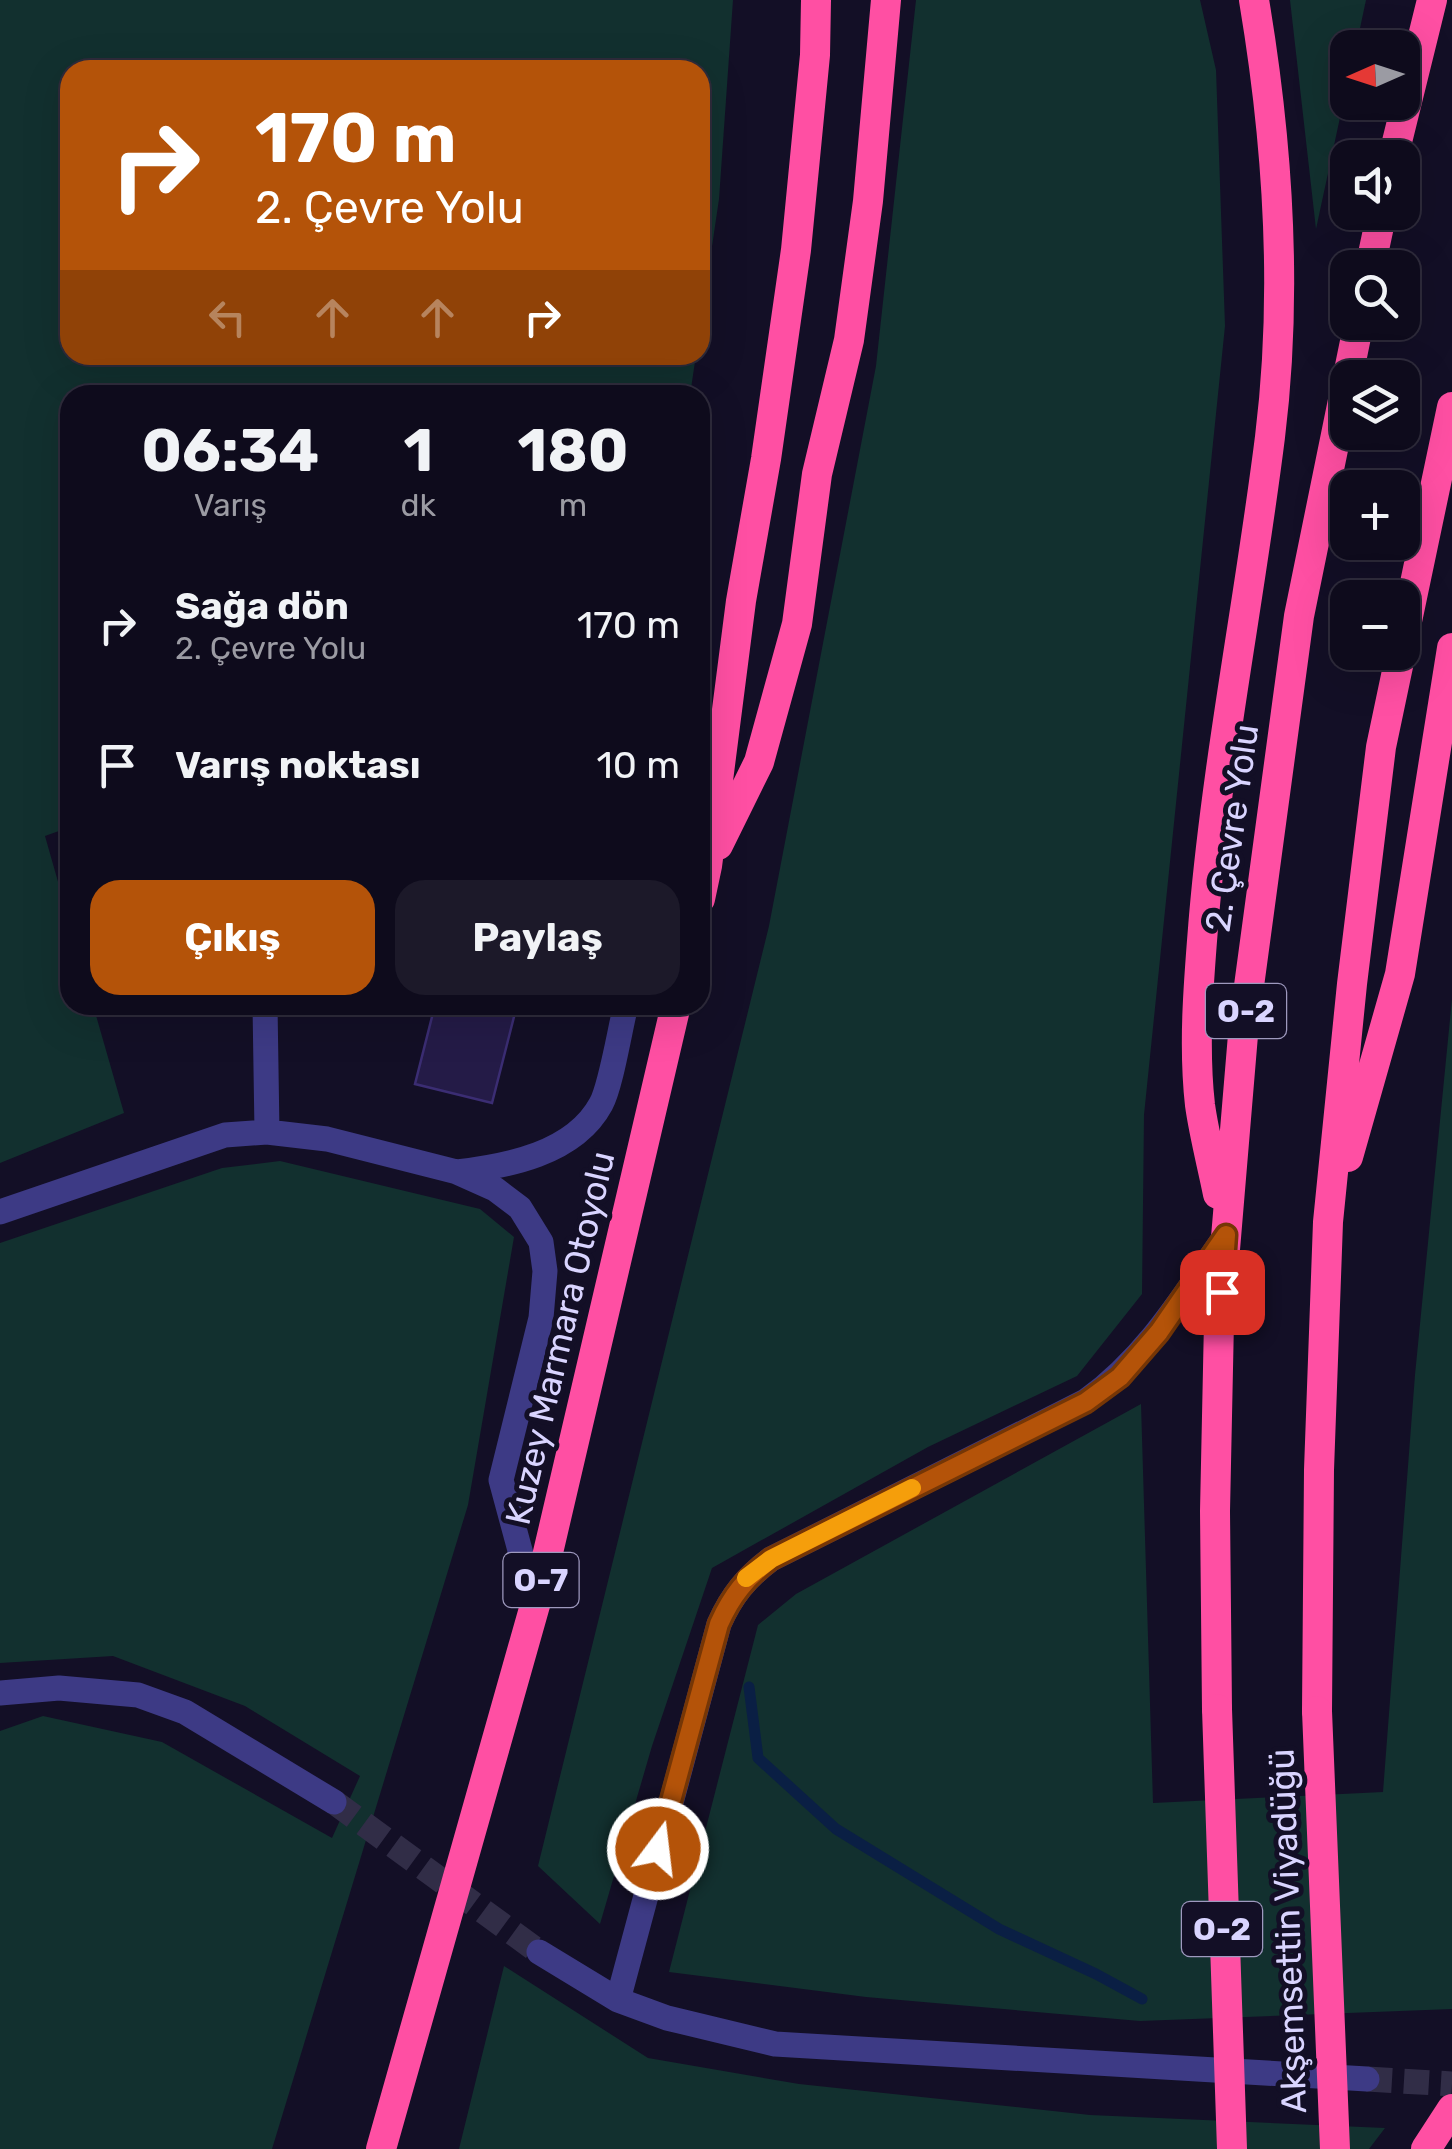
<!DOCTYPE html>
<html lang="tr">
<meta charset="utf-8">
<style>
:root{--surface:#0e0b1c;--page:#1c1929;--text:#f1f3f6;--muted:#9b9ba3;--line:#2e2b3b;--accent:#b45309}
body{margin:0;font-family:Rubik,sans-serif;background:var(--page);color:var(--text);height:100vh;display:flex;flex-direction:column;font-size:38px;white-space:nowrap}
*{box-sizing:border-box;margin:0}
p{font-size:32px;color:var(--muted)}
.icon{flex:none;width:55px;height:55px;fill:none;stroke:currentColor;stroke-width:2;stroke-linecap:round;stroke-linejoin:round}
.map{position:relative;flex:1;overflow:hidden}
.panel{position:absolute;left:60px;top:385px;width:650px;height:630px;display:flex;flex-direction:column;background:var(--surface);border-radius:30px;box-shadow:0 10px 40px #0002,0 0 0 2px var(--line)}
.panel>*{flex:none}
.banner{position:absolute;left:60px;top:60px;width:650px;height:305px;border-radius:30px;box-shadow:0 10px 40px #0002,0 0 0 2px var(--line);background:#b45309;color:#fff;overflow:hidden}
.needle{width:65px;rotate:267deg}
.controls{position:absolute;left:1330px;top:30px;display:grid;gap:20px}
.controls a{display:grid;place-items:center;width:90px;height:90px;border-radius:20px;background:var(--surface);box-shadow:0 10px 40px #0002,0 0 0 2px var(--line);font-size:50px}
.pin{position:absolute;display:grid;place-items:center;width:85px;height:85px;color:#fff;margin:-42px;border-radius:20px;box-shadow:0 5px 15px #0006}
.me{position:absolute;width:110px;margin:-55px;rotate:15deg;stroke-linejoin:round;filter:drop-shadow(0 0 8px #0008)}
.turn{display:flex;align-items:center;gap:35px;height:210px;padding:0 30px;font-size:45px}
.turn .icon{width:130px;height:130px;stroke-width:2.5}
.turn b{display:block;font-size:70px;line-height:85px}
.lanes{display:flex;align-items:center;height:95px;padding:0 30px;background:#0003;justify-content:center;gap:50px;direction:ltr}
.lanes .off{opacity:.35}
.eta{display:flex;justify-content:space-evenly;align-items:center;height:170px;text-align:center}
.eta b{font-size:60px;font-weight:700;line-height:70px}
.primary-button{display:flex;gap:20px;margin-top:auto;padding:20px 30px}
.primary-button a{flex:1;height:115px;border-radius:30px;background:var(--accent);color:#fff;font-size:40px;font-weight:700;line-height:115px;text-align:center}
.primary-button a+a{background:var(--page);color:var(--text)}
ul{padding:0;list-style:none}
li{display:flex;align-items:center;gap:30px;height:140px;padding:0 30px}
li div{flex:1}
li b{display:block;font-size:38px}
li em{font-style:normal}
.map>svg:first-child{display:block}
.green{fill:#12302f}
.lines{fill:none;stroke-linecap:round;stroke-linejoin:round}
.stream{stroke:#0a1f44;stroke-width:11}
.building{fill:#241b47;stroke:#3b2d73;stroke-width:2.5}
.minor-tunnel{stroke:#312d47;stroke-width:25;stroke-dasharray:25 12;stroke-linecap:butt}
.minor{stroke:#3d3a85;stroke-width:25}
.highway{stroke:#ff4fa3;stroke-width:30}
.highway-bridge{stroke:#ff4fa3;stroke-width:30}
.route-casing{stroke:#753606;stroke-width:25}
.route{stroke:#b45309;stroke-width:18}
.slow{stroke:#f59e0b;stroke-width:18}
.labels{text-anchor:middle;stroke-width:10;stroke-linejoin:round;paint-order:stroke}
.shield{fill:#130f26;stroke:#9e99be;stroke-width:2.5}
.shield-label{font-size:32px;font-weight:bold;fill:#d9d4ff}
.street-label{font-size:35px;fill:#d9d4ff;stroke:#130f26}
</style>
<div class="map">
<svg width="1452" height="2149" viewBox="0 0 1452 2149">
<rect width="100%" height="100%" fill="#130f26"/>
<path class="green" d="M0,0H733L719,199L700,328V70H70V355H696L690,395H70V827L45,836L70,924V1005H93L124,1113L0,1163Z
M916,0H1200L1216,70L1225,326L1144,1115L1142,1294L1077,1376L928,1447L712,1568L652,1746L600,1924L538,1866L769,926L876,366Z
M1290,0H1366L1356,47L1348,48L1347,85L1316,229Z
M1452,999V2009L1140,2021L866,1997L669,1972L758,1625L796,1594L1141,1404L1153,1803L1383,1792L1415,1375Z
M280,1161L480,1209L514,1237L468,1505L272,2149H0V1731L43,1716L162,1742L332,1838L360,1776L245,1706L113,1656L0,1663V1243L222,1168Z
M504,1966L648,2058L799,2084L1090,2115L1385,2128L1369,2149H459Z"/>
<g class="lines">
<path class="stream" d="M749,1687L758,1758L836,1829L999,1929L1096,1974L1142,1999"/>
</g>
<path class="building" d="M435,1005H517L492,1103L415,1084Z"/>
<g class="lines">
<path class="minor-tunnel" d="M334,1802L539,1952
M1367,2079L1452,2084"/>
<path class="minor" d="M265,1005L267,1132
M457,1172C507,1166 574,1154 601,1104C611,1086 620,1028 626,1005
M0,1212L225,1135L267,1132L327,1139L457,1172L495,1189L520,1208L541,1242L545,1271L541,1318L501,1480L535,1606
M0,1693L59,1688L138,1695L185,1712L334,1802
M539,1952L618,2000L667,2018L775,2044L1367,2079
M618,2000L719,1624C732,1595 746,1578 771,1559L1086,1401C1147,1357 1183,1297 1226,1235"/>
<path class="highway" d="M1393,158L1432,0
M1370,268L1382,212
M1402,645L1452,407
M718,845L759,762L797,624L817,474L849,340L868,201L886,0
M700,899L707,866L741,601L766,459L796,250L815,55L816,0
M1348,1157L1400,974L1452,648
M1218,1194C1212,1164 1204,1134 1200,1105C1193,1043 1199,978 1204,916C1218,755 1250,597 1270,437C1288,292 1278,143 1254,0
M1217,1709L1215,1511L1219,1321L1244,1023L1299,616L1359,322
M1317,1711L1319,1470L1328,1222L1352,984L1381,747L1401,652
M381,2149L539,1591L676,1005
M1426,2149L1452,2109"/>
<path class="highway-bridge" d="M1217,1709L1232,2149
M1317,1711L1335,2149"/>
</g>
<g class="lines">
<defs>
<path id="route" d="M658,1849L719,1624C732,1595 746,1578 771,1559L1086,1402L1120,1377L1159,1332L1226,1235L1222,1292"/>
</defs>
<use href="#route" class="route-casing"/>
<use href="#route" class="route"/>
<path class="slow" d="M746,1578L771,1559L912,1488"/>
</g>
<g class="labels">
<g class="shield">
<rect x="1206" y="984" width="80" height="54" rx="8"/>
<rect x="503.5" y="1553" width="75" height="54" rx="8"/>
<rect x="1182" y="1902" width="80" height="54" rx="8"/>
</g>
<g class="shield-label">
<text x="1246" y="1022">O-2</text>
<text x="541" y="1591">O-7</text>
<text x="1222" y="1940">O-2</text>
</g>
<g class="street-label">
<text transform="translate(1232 828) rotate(-82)" y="12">2. Çevre Yolu</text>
<text transform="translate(560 1338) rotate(-77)" y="12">Kuzey Marmara Otoyolu</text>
<text transform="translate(1288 1931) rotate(-92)" y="12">Akşemsettin Viyadüğü</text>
</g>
</g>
</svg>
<div class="controls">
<a><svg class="needle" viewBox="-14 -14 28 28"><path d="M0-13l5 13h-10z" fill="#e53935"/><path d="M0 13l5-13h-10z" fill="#9b9ba3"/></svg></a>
<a><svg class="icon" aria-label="sound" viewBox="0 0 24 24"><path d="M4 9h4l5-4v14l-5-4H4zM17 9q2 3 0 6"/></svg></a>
<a><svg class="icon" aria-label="search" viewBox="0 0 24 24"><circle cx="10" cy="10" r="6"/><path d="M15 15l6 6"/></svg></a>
<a><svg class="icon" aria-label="layers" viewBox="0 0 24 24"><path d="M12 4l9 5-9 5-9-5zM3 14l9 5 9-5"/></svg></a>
<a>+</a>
<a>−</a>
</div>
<div class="pin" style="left:1222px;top:1292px;background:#d93025"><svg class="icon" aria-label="arrive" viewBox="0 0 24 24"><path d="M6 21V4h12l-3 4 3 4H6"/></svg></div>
<svg class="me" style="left:658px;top:1849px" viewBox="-20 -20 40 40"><circle r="17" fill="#b45309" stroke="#fff" stroke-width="3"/><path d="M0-11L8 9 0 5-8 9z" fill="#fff"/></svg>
<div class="banner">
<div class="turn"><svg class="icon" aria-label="right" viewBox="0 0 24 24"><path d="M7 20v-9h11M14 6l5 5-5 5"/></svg><div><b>170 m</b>2. Çevre Yolu</div></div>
<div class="lanes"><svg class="icon off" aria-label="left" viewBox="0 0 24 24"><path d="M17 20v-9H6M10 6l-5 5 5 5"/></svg><svg class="icon off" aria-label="ahead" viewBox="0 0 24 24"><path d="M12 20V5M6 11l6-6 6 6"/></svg><svg class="icon off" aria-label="ahead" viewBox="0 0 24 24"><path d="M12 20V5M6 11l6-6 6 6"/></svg><svg class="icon" aria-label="right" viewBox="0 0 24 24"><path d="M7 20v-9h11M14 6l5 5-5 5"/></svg></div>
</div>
<section class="panel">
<div class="eta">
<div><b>06:34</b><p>Varış</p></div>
<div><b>1</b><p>dk</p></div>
<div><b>180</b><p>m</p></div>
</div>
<ul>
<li><svg class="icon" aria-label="right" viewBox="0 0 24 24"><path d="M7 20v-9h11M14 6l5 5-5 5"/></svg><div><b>Sağa dön</b><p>2. Çevre Yolu</p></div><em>170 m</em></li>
<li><svg class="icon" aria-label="arrive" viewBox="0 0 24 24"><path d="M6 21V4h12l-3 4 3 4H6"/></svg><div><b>Varış noktası</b></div><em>10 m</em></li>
</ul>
<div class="primary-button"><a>Çıkış</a><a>Paylaş</a></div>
</section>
</div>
